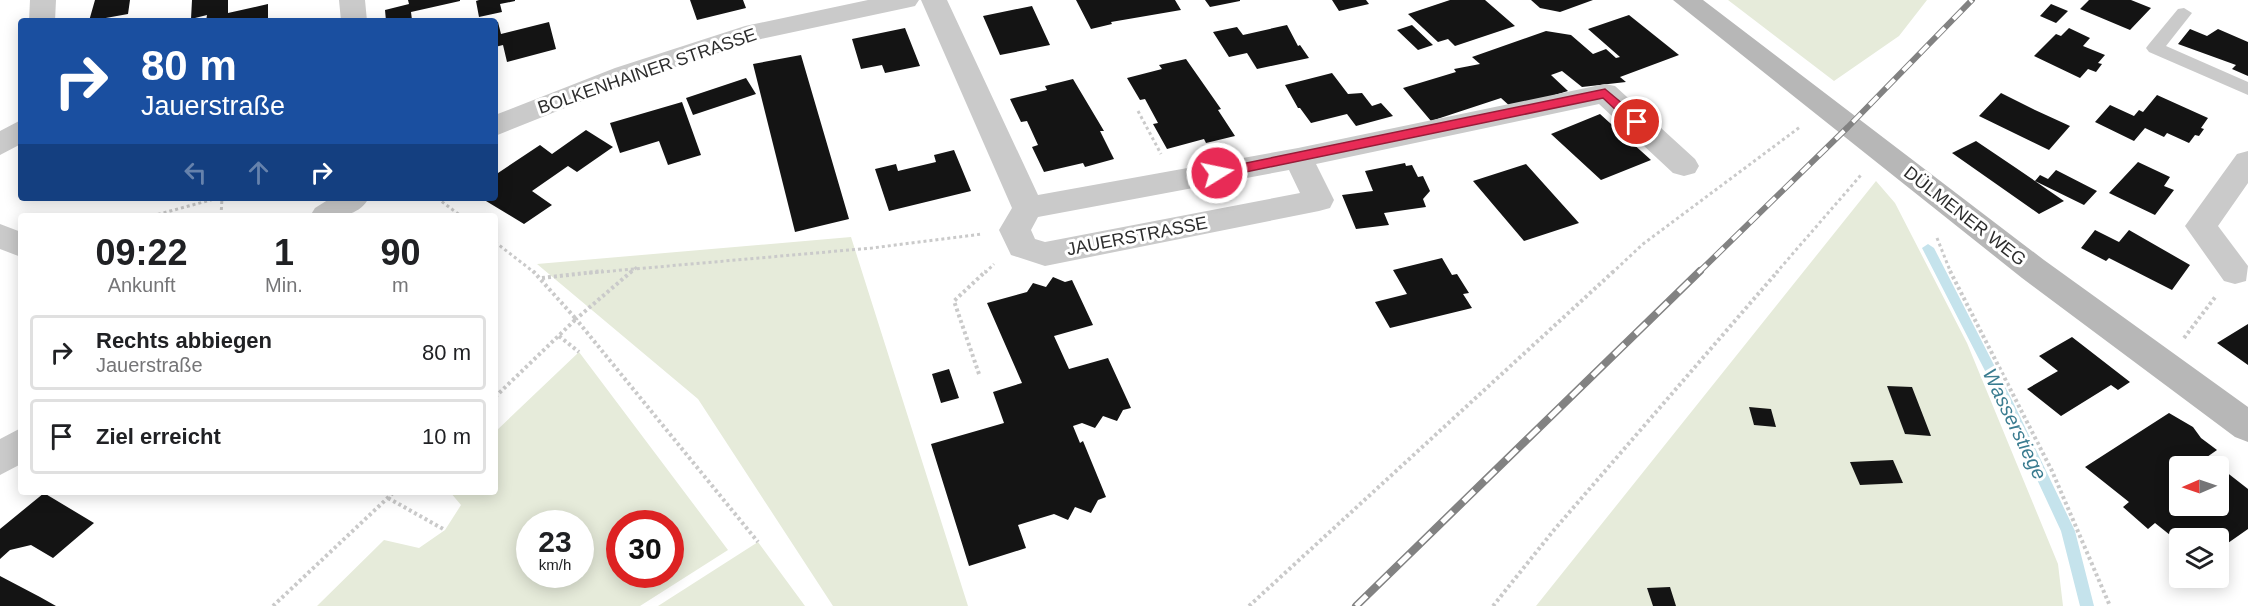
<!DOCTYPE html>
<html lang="de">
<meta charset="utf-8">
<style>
:root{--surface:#fff;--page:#f6f6f6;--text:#202124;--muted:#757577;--line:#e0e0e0}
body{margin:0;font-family:Arial,sans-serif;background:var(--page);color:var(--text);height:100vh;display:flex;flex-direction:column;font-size:22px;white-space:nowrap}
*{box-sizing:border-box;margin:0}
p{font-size:20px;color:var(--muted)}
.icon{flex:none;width:33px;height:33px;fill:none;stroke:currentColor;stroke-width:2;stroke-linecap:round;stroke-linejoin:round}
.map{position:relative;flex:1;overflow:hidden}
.side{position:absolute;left:18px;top:213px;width:480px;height:282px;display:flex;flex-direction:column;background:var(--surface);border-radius:6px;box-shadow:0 3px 15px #0003}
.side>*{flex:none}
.guide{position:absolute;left:18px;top:18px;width:480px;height:183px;border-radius:6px;box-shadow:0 3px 15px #0003;background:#1a4fa0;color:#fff;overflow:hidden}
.needle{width:39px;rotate:268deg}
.fabs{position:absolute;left:2169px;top:456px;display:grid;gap:12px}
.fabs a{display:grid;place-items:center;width:60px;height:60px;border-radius:6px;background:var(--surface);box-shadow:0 3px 15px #0003;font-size:30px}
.speed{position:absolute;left:516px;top:510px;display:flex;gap:12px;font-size:30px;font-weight:700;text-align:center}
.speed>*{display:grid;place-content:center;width:78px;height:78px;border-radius:50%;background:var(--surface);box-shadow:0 3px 15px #0003;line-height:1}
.speed small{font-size:15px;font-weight:400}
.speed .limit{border:9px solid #d22;background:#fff;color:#111}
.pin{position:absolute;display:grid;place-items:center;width:51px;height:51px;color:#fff;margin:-26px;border:3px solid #fff;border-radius:50%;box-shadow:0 2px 6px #0007}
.me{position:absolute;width:66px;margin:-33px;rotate:80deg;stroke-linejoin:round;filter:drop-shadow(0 0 4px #0008)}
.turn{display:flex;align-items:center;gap:21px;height:126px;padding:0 24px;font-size:27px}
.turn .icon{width:78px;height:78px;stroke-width:2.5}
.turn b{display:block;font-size:42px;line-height:51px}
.lanes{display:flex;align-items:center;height:57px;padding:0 24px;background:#0003;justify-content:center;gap:30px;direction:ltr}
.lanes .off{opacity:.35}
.eta{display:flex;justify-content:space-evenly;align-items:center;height:102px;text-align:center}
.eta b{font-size:36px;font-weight:600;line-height:42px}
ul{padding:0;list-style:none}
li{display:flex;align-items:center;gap:18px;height:75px;margin:0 12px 9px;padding:0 12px;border:3px solid var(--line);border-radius:6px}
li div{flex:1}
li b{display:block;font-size:22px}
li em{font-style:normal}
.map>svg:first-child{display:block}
.green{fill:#e6ebda;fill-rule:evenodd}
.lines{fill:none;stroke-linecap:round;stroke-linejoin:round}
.stream{fill:#c5e3ec;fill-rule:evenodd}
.building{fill:#141414;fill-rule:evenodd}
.path-far1{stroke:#cacaca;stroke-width:3;stroke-dasharray:3 3;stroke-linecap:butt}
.path{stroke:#cacaca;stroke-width:4;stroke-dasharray:3 3;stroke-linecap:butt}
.lane{fill:#cacaca;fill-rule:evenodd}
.street{fill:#cacaca;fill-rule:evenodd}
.secondary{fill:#b7b7b7;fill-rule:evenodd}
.rail-far1-casing{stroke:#828282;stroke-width:6}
.rail-casing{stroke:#828282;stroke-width:8}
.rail-far1{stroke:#fff;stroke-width:4;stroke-dasharray:12;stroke-linecap:butt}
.rail{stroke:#fff;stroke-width:5;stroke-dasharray:15;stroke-linecap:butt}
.route{fill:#e82b56;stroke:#971c38;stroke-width:1.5}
.labels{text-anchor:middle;stroke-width:6;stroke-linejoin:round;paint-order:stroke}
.street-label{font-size:18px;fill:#2d2d2d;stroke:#fff}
.water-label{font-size:20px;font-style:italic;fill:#3a7c90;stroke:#fff}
</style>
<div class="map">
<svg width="2248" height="606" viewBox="0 0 2248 606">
<rect width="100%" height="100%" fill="#fff"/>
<path class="green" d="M1728,0H1927L1899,36L1834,81Z
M1876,181L1895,203L1967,343L2058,564L2063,606H1536Z
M851,237L968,606H833L698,399L537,264Z
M579,352L728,550L640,606H317L384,540L419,548L445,530L461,505L450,492H495V432ZM530,524H580V574H530ZM620,524H670V574H620Z
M758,542L805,606H658Z"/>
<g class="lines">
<path class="stream" d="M1928,244L1934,248L2013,402L2075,531L2094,606H2080L2061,531L2001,402L1922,248Z"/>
</g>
<path class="building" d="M95,0H130L128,14L89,21Z
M192,0H228V13L268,4V21H206L207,15L191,19Z
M408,0H460V1L411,12L412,20L386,21L385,10L409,4Z
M479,0H515V1L500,4L502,12L479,17L476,1Z
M690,0H743L746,8L697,20Z
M1076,0H1175L1181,10L1111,22L1112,24L1091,29Z
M1205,0H1240V1L1210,7Z
M1332,0H1366L1369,4L1339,11Z
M1450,0H1485L1515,26L1455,46L1448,39L1438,42L1408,14Z
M1531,0H1593L1560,12L1540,8Z
M2089,0H2131L2151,8L2130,30L2080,9Z
M2051,4L2068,11L2056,23L2040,16Z
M1032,6L1050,45L1000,55L983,16Z
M1629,15L1679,55L1620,77L1626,82L1582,87L1562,71L1551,75L1568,91L1512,108L1501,98L1431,121L1403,88L1456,72L1454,69L1480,64L1472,57L1546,31L1571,35L1593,54L1606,49L1616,58L1620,57L1588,29Z
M495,22H498L501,34L549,22L556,49L507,62L503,45L495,47Z
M1287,25L1298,46L1300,45L1309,58L1257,69L1247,53L1229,57L1213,32L1237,27L1243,35Z
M1412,25L1433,45L1418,50L1397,30Z
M905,28L920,66L885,73L882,65L861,69L852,39Z
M2069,28L2090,38L2083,46L2105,55L2098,63L2102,64L2096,72L2088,69L2080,78L2034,56L2056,34L2061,36Z
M2190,29L2207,36L2218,29L2248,42V76L2232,69L2236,65L2178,44Z
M801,55L849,219L795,232L753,64Z
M1186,59L1221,109L1218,110L1235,136L1206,143L1204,139L1167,149L1153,124L1158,123L1145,99L1140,100L1127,78L1162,69L1159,65Z
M1332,73L1348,94L1362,93L1372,106L1381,103L1393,116L1356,126L1347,114L1311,123L1300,108H1298L1285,85Z
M746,78L756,94L693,115L686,98Z
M1073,79L1104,131H1100L1114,159L1085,167L1083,163L1044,172L1032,147L1038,145L1027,121L1021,122L1010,99L1047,90L1045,86Z
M2001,93L2035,110L2070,126L2049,150L1979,116Z
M2157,95L2208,118L2201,128L2204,129L2199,136L2195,135L2189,143L2167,133L2164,137L2145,128L2134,141L2095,122L2110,105L2134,116L2139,110L2143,112Z
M682,102L701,155L668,165L659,141L620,153L610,123Z
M1600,114L1651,160L1601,180L1551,134Z
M586,130L613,147L577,172L568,166L532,191L552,205L524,224L481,198H495V175L540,145L552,154Z
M1976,141L2019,170L2064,201L2039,214L1952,153Z
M954,150L971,191L889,211L875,169L896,164L898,171L936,162L934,155Z
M2138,162L2170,177L2164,186L2174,190L2155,215L2109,193Z
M1405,163L1406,166L1412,165L1418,177L1423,176L1430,191L1423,199L1426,207L1384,213L1389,225L1356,229L1342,195L1373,191L1365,171Z
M1526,164L1579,223L1524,241L1473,181Z
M2056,170L2097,191L2084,205L2035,181L2040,175L2048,179Z
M2095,230L2119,242L2129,230L2190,265L2172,290L2109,258L2106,261L2081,248Z
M1442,258L1452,275L1457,274L1469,293L1463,294L1472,308L1390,328L1375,302L1407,294L1393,270Z
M1053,277L1065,282L1072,280L1093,325L1054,336L1069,369L1108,358L1131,408L1123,410L1117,421L1103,416L1095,428L1082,423L1073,426L1080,443L1083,441L1106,497L1098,500L1091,513L1075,507L1068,520L1054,514L1018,525L1026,548L969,566L931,444L1004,423L993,392L1022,383L987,303L1027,292L1033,283L1046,287Z
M2248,324V365L2217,343Z
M2072,337L2130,382L2118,390L2111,385L2061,416L2027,389L2058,371L2039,356Z
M949,369L959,398L941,403L932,374Z
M1887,386L1912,387L1931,436L1905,434Z
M1749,407L1771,409L1776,427L1754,425Z
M2169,413L2193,427L2201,438L2217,450L2207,457L2248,489V529L2218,550V538H2180V543L2155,523L2148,529L2123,507L2129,502L2085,467ZM2180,466H2218V506H2180Z
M1893,460L1903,483L1860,485L1850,462Z
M44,493L94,523L53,558L31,545L10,550L0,559V529Z
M0,576L40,597L56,606H0Z
M1670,587L1676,606H1653L1647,588Z"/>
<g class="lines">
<path class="path-far1" d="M1138,111L1161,154
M437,198L461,216
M152,216L218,198
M221,216L222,198
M1937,238L1951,273
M495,242L535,273
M589,273L872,248L982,234
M630,273L637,267
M985,273L994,264
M1612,273L1643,244L1800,127
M1776,273L1861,175"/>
<path class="path" d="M632,271L576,319L758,542
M1950,271L2052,471L2110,606
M542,278L603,271
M559,336L579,352
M2184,338L2216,296
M979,374L954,301L986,271
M495,397L576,319L533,271
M388,498L445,530
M273,606L394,492
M1249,606L1614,271
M1493,606L1554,530L1778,271"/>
<path class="lane" d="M2184,8L2192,13L2166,46L2248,82V95L2149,52L2146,48L2149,44L2178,9Z"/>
<path class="street" d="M30,0H56L55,21H29Z
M339,0H365L367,21H341Z
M868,0H919L915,6L906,8L761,39L635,80L495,136V115L615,68L745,26Z
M921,0H947L1038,195L1298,148L1605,84L1615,86L1695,159L1699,166L1695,173L1684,176L1673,173L1599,104L1316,164L1334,200L1330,208L1319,211L1045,266L1011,255L999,230L1012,208ZM1289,170L1300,193L1045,242L1035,239L1031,230L1038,217Z
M21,120V144L0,155V131Z
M2248,151V183L2218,226L2248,266L2246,281L2235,284L2224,281L2185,226L2237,154Z
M331,198H369C356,220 333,216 310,216L315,208Z
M0,224L21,232V257L0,249Z
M21,428V464L0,475V439Z"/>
<path class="secondary" d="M1673,0H1703L2044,260L2248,407V442L2235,437L2022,278Z"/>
<defs>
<path id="rail-far1" d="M1698,273L1848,127L1972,0"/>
<path id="rail" d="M1356,606L1700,271"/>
</defs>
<use href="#rail-far1" class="rail-far1-casing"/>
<use href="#rail" class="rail-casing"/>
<use href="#rail-far1" class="rail-far1"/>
<use href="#rail" class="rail"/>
</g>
<path class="route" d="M1605,89L1641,119V125H1632L1603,98L1217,178L1211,173L1217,169Z"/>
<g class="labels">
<g class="street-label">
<text transform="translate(647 71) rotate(-19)" y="6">BOLKENHAINER STRASSE</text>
<text transform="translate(1965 216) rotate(38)" y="6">DÜLMENER WEG</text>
<text transform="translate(1137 236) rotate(-11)" y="6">JAUERSTRASSE</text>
</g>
<g class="water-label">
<text transform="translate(2015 424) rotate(64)" y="7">Wasserstiege</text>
</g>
</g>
</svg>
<div class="fabs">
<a><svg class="needle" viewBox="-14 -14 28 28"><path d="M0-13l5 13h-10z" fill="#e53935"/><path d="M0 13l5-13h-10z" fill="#757577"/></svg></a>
<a><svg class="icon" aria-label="layers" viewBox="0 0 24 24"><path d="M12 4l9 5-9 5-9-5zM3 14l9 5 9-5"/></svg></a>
</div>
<div class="speed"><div>23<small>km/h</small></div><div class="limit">30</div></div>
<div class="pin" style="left:1637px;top:122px;background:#d93025"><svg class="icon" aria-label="arrive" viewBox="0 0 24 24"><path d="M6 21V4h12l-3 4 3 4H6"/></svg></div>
<svg class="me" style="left:1217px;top:173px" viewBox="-20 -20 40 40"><circle r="17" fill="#e82b56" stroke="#fff" stroke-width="3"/><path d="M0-11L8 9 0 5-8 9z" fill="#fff"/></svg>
<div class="guide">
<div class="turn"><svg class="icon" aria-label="right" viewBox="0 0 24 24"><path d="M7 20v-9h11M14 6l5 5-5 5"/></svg><div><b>80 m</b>Jauerstraße</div></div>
<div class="lanes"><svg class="icon off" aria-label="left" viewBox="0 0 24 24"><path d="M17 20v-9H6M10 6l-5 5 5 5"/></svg><svg class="icon off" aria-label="ahead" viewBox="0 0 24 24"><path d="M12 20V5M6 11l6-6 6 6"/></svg><svg class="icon" aria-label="right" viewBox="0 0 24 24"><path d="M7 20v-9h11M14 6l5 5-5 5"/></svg></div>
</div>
<section class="side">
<div class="eta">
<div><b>09:22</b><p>Ankunft</p></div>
<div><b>1</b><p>Min.</p></div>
<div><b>90</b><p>m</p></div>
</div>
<ul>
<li><svg class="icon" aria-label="right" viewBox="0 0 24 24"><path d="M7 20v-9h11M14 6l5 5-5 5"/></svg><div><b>Rechts abbiegen</b><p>Jauerstraße</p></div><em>80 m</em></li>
<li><svg class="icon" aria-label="arrive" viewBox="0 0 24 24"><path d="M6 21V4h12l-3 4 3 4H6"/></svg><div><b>Ziel erreicht</b></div><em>10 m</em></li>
</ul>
</section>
</div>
